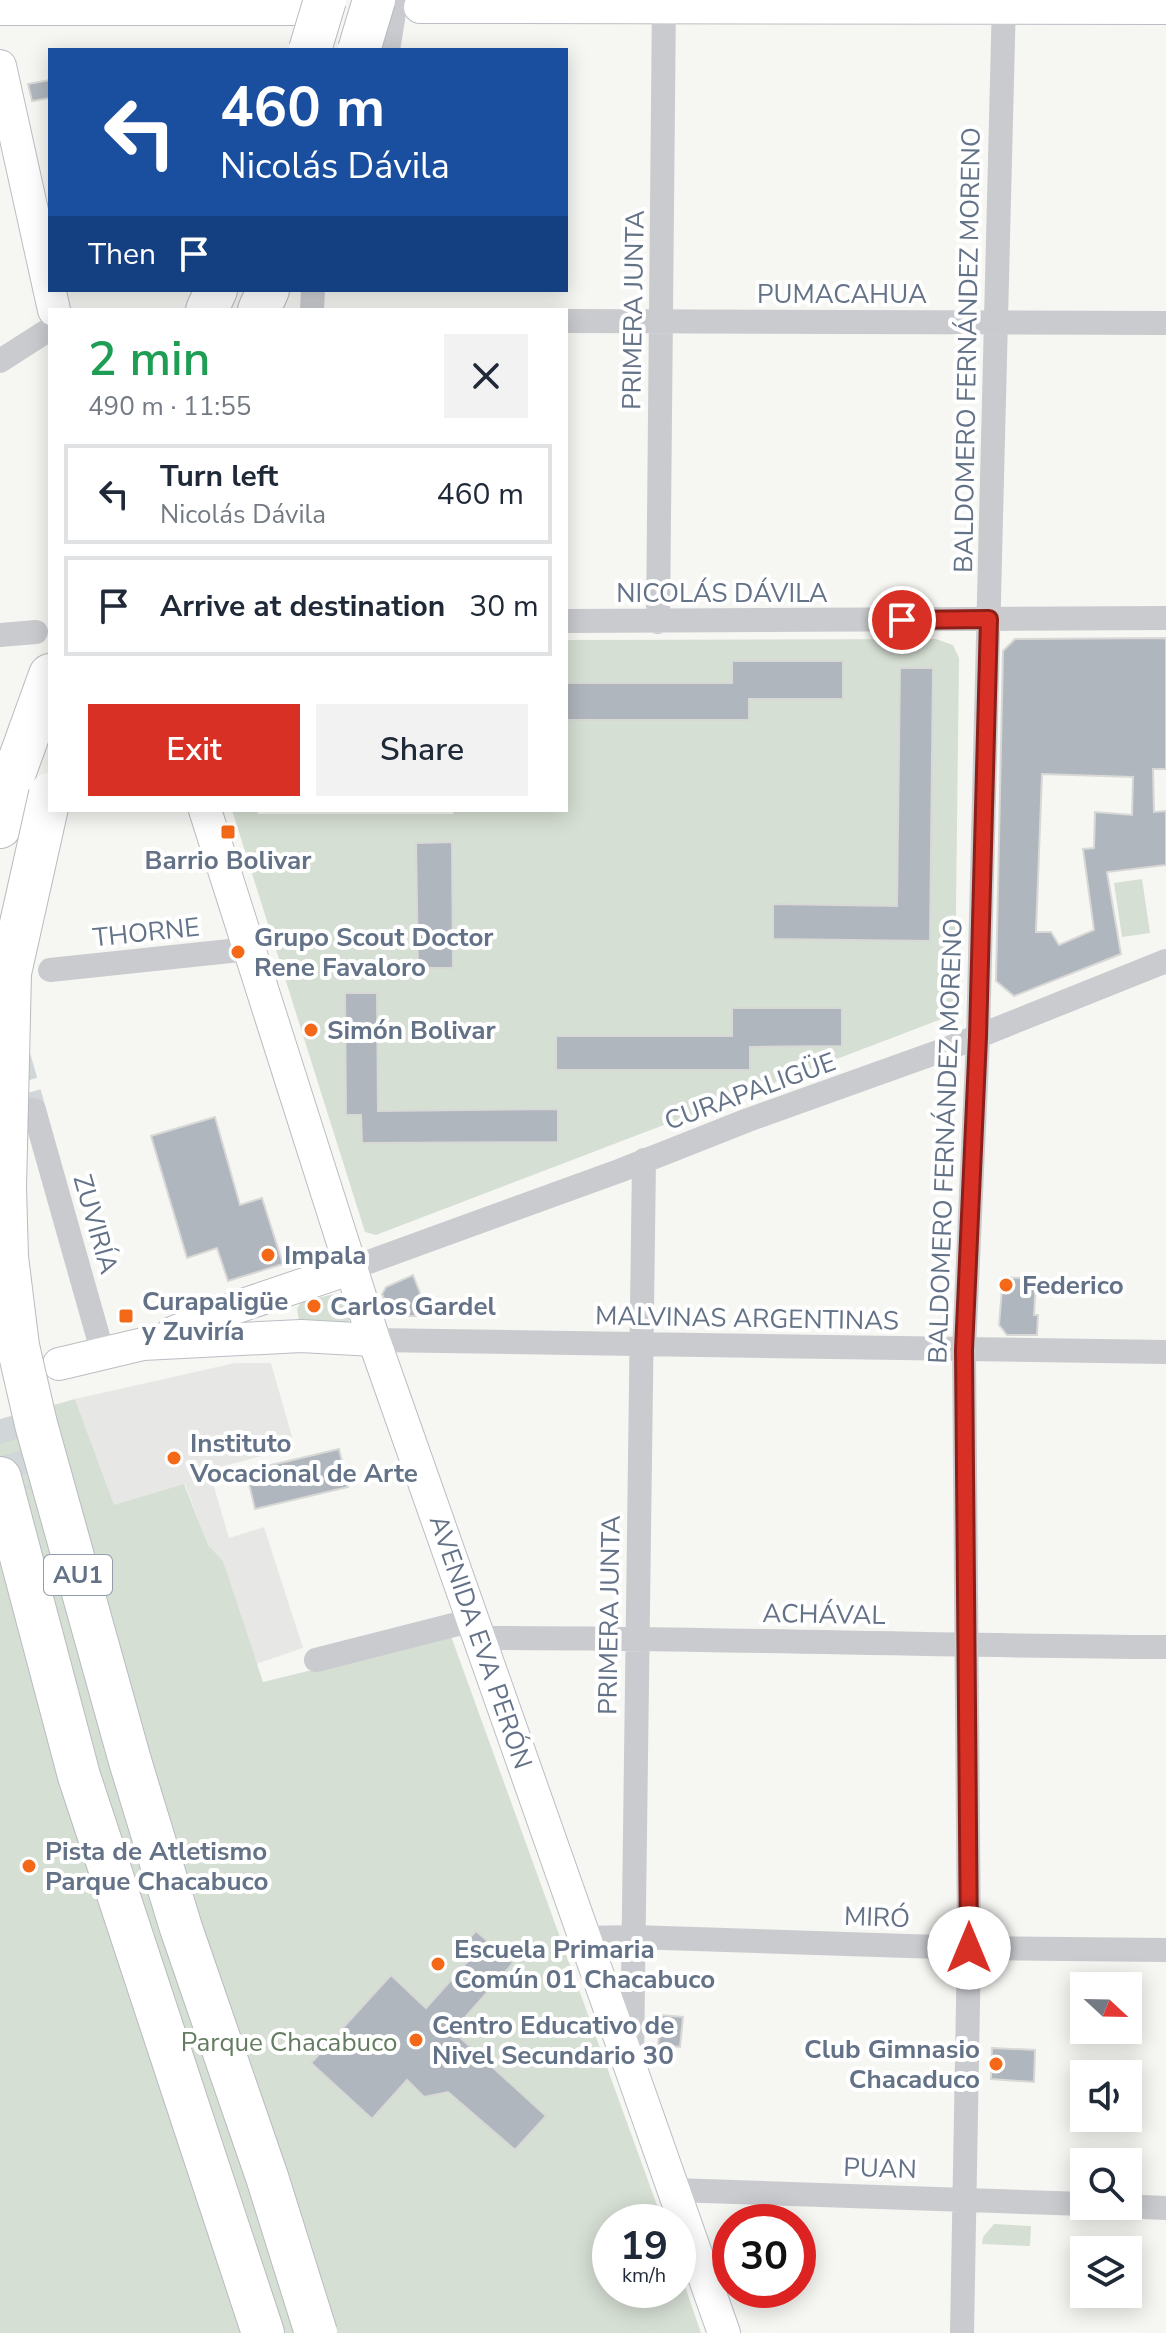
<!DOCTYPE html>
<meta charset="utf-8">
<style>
:root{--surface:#fff;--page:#f2f2f3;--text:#1f2937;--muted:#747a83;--line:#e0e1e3;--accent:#d93025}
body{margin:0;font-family:"Nunito Sans",sans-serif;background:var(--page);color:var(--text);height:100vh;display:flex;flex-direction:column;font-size:30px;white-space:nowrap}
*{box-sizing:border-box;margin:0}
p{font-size:26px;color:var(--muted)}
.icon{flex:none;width:44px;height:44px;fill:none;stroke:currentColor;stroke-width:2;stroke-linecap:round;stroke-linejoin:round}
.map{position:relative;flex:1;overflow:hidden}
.sheet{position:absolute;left:48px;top:308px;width:520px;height:504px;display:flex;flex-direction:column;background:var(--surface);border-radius:0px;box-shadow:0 4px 20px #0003}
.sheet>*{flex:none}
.top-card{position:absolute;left:48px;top:48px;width:520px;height:244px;border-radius:0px;box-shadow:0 4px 20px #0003;background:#1a4fa0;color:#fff;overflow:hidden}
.needle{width:52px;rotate:112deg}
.tools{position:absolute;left:1070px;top:1972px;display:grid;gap:16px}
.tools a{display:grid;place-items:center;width:72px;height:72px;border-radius:0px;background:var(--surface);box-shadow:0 4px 20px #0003;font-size:40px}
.speed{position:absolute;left:592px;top:2204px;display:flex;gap:16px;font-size:40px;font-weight:700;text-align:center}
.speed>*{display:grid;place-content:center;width:104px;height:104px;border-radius:50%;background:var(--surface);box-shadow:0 4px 20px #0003;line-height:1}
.speed small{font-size:20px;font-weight:400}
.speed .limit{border:12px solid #d22;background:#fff;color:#111}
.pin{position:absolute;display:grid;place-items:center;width:68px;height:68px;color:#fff;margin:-34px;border:4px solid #fff;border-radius:50%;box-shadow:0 2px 8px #0007}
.me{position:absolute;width:88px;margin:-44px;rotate:0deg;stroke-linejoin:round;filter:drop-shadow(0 0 6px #0008)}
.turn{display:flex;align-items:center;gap:28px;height:168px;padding:0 40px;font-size:36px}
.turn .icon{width:104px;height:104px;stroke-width:2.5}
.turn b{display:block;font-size:56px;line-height:68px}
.then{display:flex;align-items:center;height:76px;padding:0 40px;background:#0003;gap:16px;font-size:30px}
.round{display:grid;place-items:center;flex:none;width:84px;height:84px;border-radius:0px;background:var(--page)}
.headline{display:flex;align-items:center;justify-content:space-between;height:136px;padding:0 40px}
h1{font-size:48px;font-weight:600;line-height:60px;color:#1e9e55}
.action{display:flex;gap:16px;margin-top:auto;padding:16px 40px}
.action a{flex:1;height:92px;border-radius:0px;background:var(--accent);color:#fff;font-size:32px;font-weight:600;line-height:92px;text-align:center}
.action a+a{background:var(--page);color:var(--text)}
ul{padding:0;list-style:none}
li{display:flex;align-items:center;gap:24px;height:100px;margin:0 16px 12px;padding:0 24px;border:4px solid var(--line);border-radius:0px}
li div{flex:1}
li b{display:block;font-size:30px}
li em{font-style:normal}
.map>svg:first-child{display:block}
.built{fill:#e7e8e6}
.green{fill:#d6dfd4;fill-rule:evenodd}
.building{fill:#b0b6bd;stroke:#d8d8d6;stroke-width:2;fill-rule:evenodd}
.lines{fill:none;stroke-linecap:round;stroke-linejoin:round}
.street-tunnel{stroke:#d1d6d8;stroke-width:24;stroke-dasharray:24 12;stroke-linecap:butt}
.secondary-casing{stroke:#babec4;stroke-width:34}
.highway-casing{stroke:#b8bbbf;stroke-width:44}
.street{stroke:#c9cbcf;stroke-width:24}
.secondary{stroke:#fff;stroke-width:32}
.highway{stroke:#fff;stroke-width:42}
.highway-bridge-casing{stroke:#b8bbbf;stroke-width:44;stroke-linecap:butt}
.highway-bridge{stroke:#fff;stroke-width:42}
.route-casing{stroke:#8d1f18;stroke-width:20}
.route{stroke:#d93025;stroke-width:14}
.poi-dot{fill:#f36917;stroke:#fff;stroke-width:3}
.labels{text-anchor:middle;stroke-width:8;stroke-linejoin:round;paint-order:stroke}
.shield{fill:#fff;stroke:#929cab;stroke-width:2}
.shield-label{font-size:24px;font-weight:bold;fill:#637287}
.street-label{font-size:26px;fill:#637287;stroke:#fff}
.poi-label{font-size:26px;font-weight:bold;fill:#637287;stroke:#fff;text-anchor:start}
.park-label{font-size:26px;fill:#647d62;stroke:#fff}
</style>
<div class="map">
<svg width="1166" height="2333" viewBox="0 0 1166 2333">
<rect width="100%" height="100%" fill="#f6f7f3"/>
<path class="built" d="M235,1363H271L295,1447L209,1470L229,1538L264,1527L303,1648L256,1664L223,1561L208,1546L185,1484L114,1506L75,1399Z"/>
<path class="green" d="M936,639L953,645L959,658L955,994C953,1006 949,1012 939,1020L376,1235L365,1232L232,810H257L258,814H453L454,810H566V719H749V699H843V661H733L732,683H566V640ZM933,668L930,941L774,939V904L897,906L900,669ZM452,843L453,967L418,968L417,865ZM377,993L378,1111L557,1109L558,1141L362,1143L361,1115H346ZM732,1008H842V1046L750,1047V1070H556V1036H732Z
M1142,879L1150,933L1122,937L1114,883Z
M339,1293L343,1295L350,1319L348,1323L299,1321L297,1309L301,1302Z
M75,1399L114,1505L184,1484L208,1545L223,1561L263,1682L451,1636L663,2222H610V2290H678V2266L701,2333H0V1420Z
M994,2224L1031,2226L1030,2246L982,2244L983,2237Z"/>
<path class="building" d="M50,80V98L32,101L28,84Z
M1166,638V769H1153L1154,812L1166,811V865L1107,872L1121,954L1014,996L996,981L1003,651L1015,639ZM1042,774L1133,777L1132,815L1095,812L1094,848L1083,849L1094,930L1059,945L1051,932H1036Z
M732,661H843V699H749V720H566V683H732Z
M900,668H933L930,941L773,939V904L897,906Z
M452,842L453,968H418L416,843Z
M345,993H377L378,1111L558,1109V1142L362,1143L361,1115H346Z
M732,1008H842V1046L750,1047V1070H556V1036H732Z
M215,1117L240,1205L262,1198L283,1264L228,1281L217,1248L187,1258L151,1136Z
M413,1275L429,1316H403L388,1308L382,1294L386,1287Z
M1003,1277L1036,1279L1034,1315H1038L1037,1335H1007L999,1325Z
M339,1449L348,1487L255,1509L246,1471Z
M476,1931L513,1963L453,2031L546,2116L515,2150L448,2092L424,2097L407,2080L372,2119L311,2063L391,1975L426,2008L476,1952L465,1943Z
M661,2015L683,2017L680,2047L658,2045Z
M992,2048L1035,2050L1034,2082L991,2079Z"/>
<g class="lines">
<path class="street-tunnel" d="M19,1058L34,1110
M0,1419L20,1490"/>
<defs>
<path id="secondary" d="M420,7L1166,8
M0,9H297
M0,66L54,310
M205,810L374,1340L724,2333
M172,1333L231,1309L352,1268
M59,1364L143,1344L301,1336L374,1340"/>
<path id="highway" d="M207,310L216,290
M259,310L268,290
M0,827L8,791L50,675
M0,1478L79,1776L263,2333"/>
</defs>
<use href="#secondary" class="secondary-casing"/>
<use href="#highway" class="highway-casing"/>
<path class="street" d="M388,50L395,7
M312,310L313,290
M566,321L1166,323
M0,361L50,329
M566,621L1166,618
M658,622L664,0
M0,635L36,632
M50,970L249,949
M34,1110L103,1354
M352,1268L619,1171L748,1120L949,1048L1166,961
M374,1340L1166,1352
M480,1638C709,1638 937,1646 1166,1647
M316,1660L473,1620
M585,1938L633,1937L969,1948L1166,1950
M632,2057L644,1160
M674,2190L1084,2204
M1121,2206L1166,2208
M962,2333L969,1948L964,1350L978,1037L1004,0"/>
<use href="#secondary" class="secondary"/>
<use href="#highway" class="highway"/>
<defs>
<path id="highway-bridge" d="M310,50L325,0
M359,50L374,0
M50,794L10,973L5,1188L7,1257L18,1346L36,1424L130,1761L181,1928L267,2177L316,2333"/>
</defs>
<use href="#highway-bridge" class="highway-bridge-casing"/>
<use href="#highway-bridge" class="highway-bridge"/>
</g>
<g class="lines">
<defs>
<path id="route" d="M902,620L989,619L978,1037L964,1350L969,1948"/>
</defs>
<use href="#route" class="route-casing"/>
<use href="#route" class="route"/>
</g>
<g class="poi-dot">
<rect x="220" y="824" width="16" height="16" rx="4"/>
<circle cx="238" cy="952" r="8"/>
<circle cx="311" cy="1030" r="8"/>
<circle cx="268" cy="1255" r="8"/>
<circle cx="1006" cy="1285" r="8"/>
<circle cx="314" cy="1306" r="8"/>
<rect x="118" y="1308" width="16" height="16" rx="4"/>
<circle cx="174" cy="1458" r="8"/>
<circle cx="29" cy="1866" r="8"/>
<circle cx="438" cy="1964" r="8"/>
<circle cx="416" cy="2040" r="8"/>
<circle cx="996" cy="2064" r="8"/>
</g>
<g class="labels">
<rect class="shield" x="44" y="1555" width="68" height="40" rx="6"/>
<g class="shield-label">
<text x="78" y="1583">AU1</text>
</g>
<g class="street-label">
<text x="842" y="303">PUMACAHUA</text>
<text transform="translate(633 310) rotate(-89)" y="9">PRIMERA JUNTA</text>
<text transform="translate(967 350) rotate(-89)" y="9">BALDOMERO FERNÁNDEZ MORENO</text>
<text x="722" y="602">NICOLÁS DÁVILA</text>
<text transform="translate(146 932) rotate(-6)" y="9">THORNE</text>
<text transform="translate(750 1091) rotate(-20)" y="9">CURAPALIGÜE</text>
<text transform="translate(945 1141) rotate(-88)" y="9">BALDOMERO FERNÁNDEZ MORENO</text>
<text transform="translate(96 1224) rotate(74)" y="9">ZUVIRÍA</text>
<text transform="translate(747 1318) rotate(1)" y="9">MALVINAS ARGENTINAS</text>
<text transform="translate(824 1614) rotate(1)" y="9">ACHÁVAL</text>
<text transform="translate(609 1615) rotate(-89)" y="9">PRIMERA JUNTA</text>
<text transform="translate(481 1642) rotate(71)" y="9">AVENIDA EVA PERÓN</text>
<text transform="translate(877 1917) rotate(2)" y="9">MIRÓ</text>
<text transform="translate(880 2168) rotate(2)" y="9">PUAN</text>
</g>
<g class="poi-label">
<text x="228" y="869" text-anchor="middle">Barrio Bolivar</text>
<text x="254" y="946">Grupo Scout Doctor<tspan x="254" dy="30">Rene Favaloro</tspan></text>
<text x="327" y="1039">Simón Bolivar</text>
<text x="284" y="1264">Impala</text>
<text x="1022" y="1294">Federico</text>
<text x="142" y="1310">Curapaligüe<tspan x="142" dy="30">y Zuviría</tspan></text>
<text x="330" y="1315">Carlos Gardel</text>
<text x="190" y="1452">Instituto<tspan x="190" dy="30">Vocacional de Arte</tspan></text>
<text x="45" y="1860">Pista de Atletismo<tspan x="45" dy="30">Parque Chacabuco</tspan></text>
<text x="454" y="1958">Escuela Primaria<tspan x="454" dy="30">Común 01 Chacabuco</tspan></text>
<text x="432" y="2034">Centro Educativo de<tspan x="432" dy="30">Nivel Secundario 30</tspan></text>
<text x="980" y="2058" text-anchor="end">Club Gimnasio<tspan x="980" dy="30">Chacaduco</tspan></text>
</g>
<g class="park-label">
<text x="289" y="2051">Parque Chacabuco</text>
</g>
</g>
</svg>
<div class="tools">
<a><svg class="needle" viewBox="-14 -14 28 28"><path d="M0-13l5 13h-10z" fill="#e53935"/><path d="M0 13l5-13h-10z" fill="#747a83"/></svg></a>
<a><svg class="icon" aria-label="sound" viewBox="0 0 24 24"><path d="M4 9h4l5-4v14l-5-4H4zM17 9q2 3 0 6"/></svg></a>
<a><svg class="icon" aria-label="search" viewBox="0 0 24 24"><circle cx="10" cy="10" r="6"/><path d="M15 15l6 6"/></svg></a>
<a><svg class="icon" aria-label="layers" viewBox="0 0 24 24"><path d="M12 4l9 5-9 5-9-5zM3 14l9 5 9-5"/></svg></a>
</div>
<div class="speed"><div>19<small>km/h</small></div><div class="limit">30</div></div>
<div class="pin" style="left:902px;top:620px;background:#d93025"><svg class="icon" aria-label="arrive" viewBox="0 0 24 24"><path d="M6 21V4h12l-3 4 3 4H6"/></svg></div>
<svg class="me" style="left:969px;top:1948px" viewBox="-20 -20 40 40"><circle r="19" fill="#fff"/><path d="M0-13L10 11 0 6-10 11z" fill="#d93025"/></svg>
<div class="top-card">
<div class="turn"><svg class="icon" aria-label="left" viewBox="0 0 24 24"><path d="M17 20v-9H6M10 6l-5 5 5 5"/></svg><div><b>460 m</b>Nicolás Dávila</div></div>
<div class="then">Then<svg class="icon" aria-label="arrive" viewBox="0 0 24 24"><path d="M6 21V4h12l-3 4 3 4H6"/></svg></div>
</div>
<section class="sheet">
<div class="headline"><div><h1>2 min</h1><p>490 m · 11:55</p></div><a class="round"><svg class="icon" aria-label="close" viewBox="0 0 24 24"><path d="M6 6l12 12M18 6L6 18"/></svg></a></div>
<ul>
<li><svg class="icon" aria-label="left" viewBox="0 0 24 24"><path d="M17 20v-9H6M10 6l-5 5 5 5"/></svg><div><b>Turn left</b><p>Nicolás Dávila</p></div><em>460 m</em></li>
<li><svg class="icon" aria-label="arrive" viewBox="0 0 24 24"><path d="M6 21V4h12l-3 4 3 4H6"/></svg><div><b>Arrive at destination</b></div><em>30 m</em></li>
</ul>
<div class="action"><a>Exit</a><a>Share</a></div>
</section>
</div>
